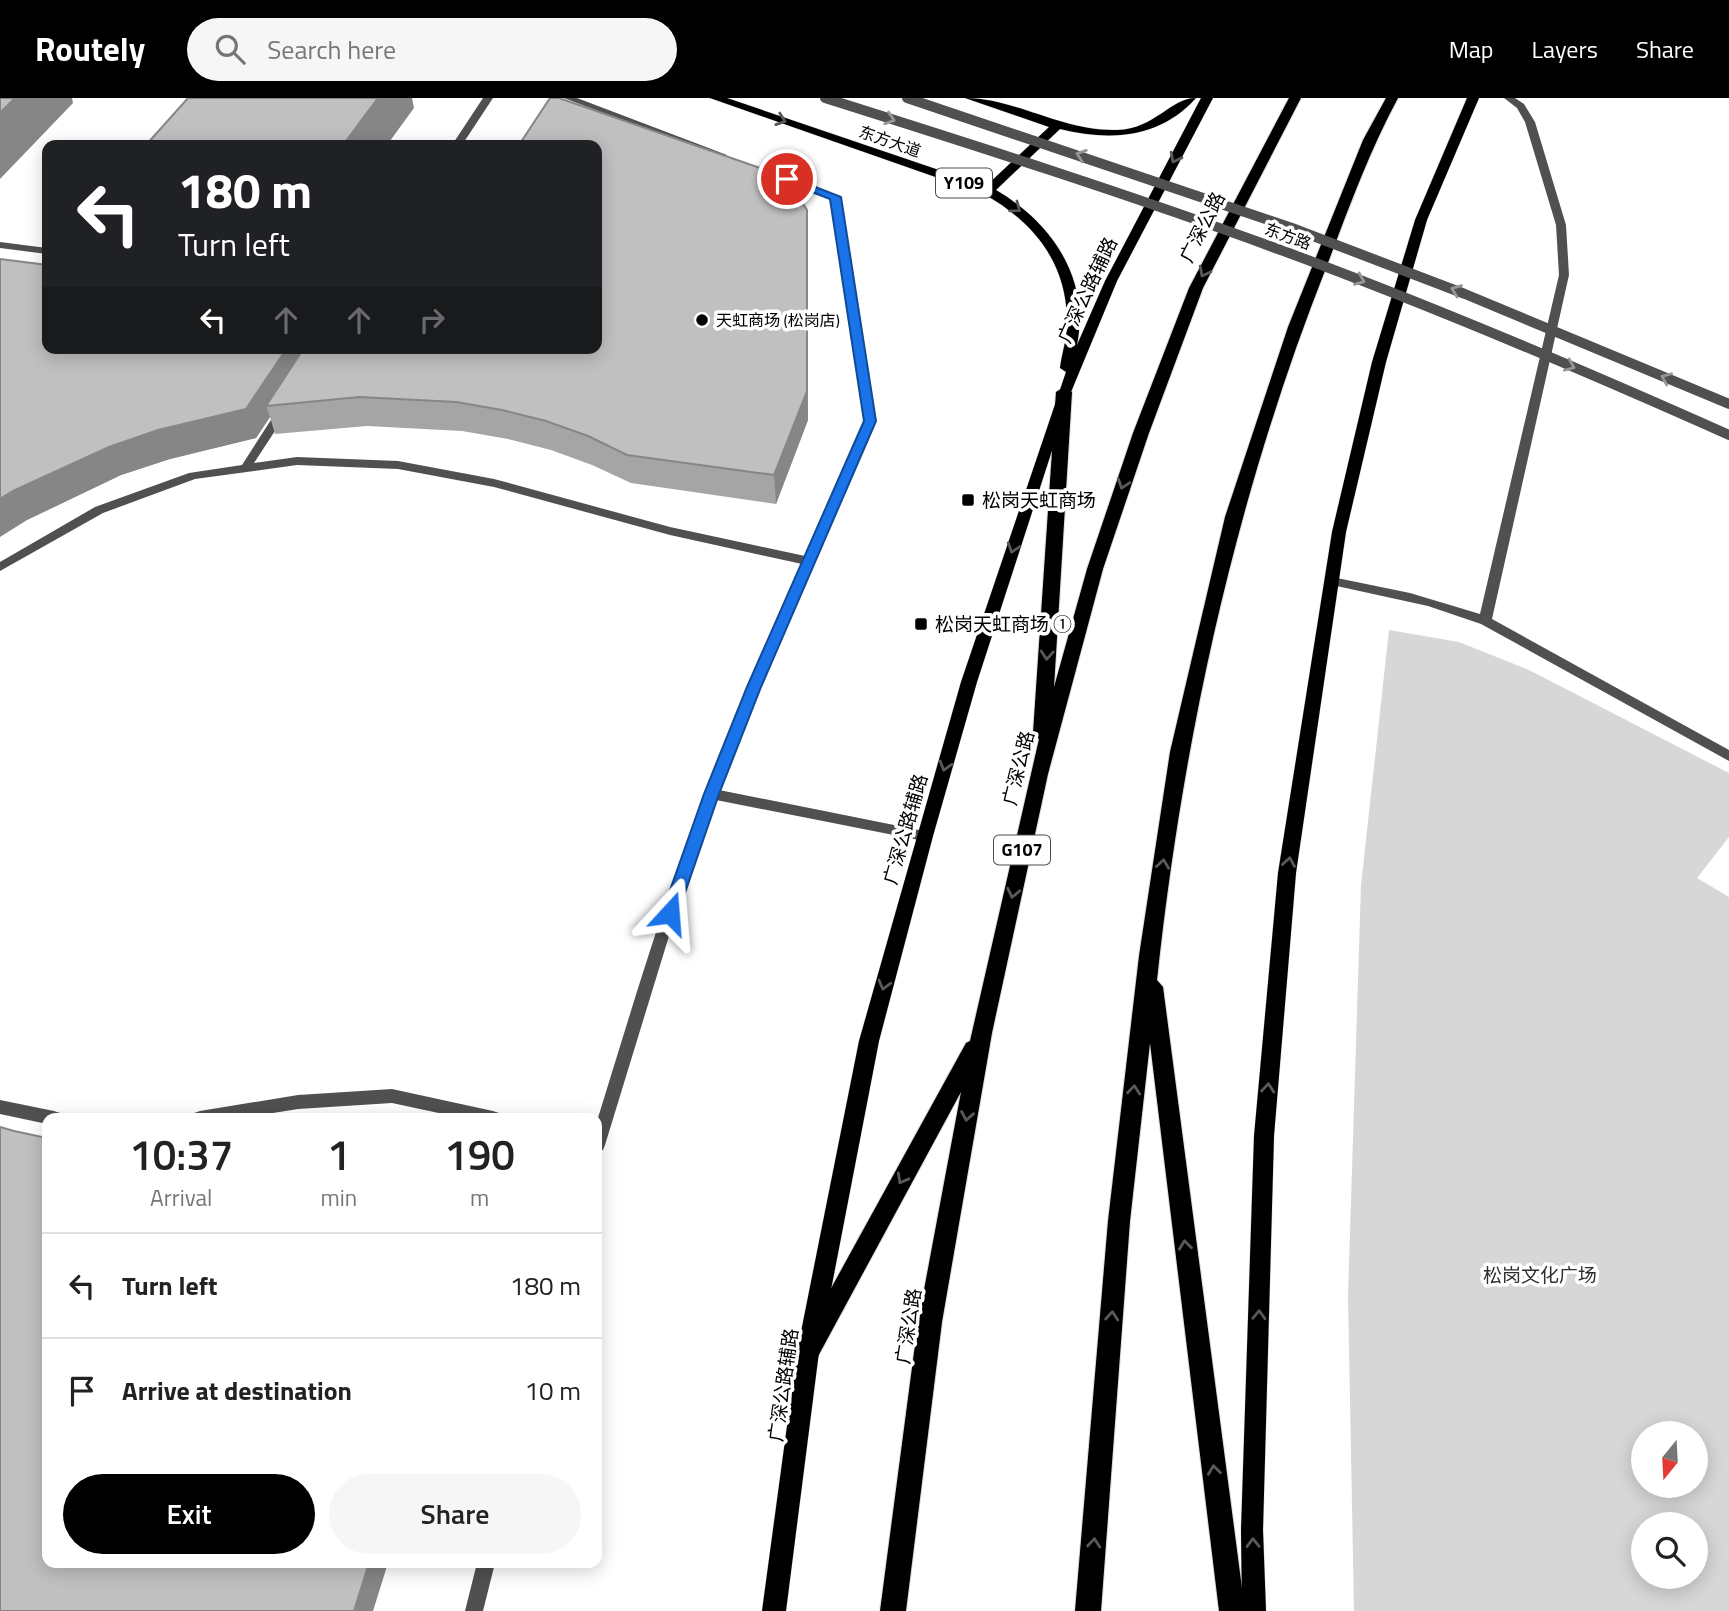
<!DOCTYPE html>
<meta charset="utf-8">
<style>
:root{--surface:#fff;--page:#f6f6f6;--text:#222;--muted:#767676;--line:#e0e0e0;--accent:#000}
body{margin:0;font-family:"Titillium Web","Noto Sans SC",sans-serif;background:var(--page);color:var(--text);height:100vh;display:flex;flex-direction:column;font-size:26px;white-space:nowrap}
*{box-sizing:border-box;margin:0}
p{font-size:23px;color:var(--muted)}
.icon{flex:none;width:38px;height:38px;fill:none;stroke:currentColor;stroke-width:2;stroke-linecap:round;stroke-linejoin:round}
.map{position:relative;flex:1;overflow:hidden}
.drawer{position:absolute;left:42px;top:1015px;width:560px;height:455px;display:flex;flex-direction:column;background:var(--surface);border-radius:14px;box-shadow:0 4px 18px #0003}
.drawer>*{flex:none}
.top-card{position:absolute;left:42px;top:42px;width:560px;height:214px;border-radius:14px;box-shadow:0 4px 18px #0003;background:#202124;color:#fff;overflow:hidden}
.needle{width:46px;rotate:198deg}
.tools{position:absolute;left:1631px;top:1323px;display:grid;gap:14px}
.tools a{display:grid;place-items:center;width:77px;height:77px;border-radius:50%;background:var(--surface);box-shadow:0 4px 18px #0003;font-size:35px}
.pin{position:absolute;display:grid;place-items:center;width:60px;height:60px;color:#fff;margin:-30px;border:4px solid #fff;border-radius:50%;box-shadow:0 2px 7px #0007}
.me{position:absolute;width:77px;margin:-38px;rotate:19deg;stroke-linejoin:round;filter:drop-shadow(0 0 5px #0008)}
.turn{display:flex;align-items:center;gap:24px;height:147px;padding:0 21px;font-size:32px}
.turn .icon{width:91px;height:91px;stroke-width:2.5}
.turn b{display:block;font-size:49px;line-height:60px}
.lanes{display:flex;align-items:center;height:66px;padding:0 21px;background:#0003;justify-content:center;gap:35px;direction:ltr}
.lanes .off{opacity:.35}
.eta{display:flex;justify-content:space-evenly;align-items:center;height:119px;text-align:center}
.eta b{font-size:42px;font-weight:600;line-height:49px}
.button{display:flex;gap:14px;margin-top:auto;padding:14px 21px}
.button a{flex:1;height:80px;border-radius:42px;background:var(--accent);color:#fff;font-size:28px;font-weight:600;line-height:80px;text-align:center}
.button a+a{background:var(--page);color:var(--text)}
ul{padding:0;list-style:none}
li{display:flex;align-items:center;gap:21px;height:105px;padding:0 21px;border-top:2px solid var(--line)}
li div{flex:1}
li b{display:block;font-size:26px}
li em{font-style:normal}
header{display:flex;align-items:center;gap:42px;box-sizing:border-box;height:98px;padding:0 35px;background:var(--accent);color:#fff}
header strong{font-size:33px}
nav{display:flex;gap:38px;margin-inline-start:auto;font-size:24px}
.search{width:490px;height:63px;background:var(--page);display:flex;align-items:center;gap:18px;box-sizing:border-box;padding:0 24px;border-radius:38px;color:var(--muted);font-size:26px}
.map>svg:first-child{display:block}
.green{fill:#d7d7d7;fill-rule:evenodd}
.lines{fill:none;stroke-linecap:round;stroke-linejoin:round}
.primary-casing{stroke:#dbdbdb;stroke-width:1}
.trunk-casing{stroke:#dbdbdb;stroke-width:2}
.service{fill:#505050;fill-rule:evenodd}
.minor{fill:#505050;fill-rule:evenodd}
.primary{fill:#000;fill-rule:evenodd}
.trunk{fill:#000;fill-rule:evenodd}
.tertiary-bridge{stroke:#505050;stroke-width:10}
.wall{fill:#a5a5a5}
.shaded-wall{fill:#868686}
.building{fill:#c0c0c0;stroke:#868686;stroke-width:2}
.oneway{stroke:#969696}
.oneway2{stroke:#595959}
.route{fill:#1a73e8;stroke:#114b97;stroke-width:2}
.poi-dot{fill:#000;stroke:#fff;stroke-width:2.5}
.labels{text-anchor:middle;stroke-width:7;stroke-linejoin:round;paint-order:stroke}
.far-street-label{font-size:16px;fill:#000;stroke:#fff}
.far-poi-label{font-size:16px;fill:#000;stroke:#fff;text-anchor:start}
.shield{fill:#fff;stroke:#4c4c4c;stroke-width:2}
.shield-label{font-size:18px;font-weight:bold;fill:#000}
.street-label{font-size:19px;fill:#000;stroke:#fff}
.poi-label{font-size:19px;fill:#000;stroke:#fff;text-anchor:start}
.park-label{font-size:19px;fill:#2e2e2e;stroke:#fff}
</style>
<header>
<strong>Routely</strong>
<div class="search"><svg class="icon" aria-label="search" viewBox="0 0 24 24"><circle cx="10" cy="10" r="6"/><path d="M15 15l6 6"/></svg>Search here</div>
<nav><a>Map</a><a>Layers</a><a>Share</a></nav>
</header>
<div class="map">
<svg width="1729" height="1513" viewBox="0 0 1729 1513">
<rect width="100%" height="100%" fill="#fff"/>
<path class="green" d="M1389,532L1459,544L1529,572L1729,675V739L1697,780L1729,799V1513H1354L1348,1198L1361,787ZM1643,1335H1696V1388H1643ZM1643,1426H1696V1479H1643Z"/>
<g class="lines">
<defs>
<path id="primary" d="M710,0H727L986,88L1049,29L965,0C1016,0 1062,34 1118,32C1154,31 1171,0 1196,0C1159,41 1110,43 1060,31L996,92C1052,125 1090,180 1077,247L1105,183L1201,0H1213L1117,183L1071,294L977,584L933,738L879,943L819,1254L786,1513H762L797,1254L859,943L961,584L1066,274L1060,270C1062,254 1068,238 1067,221C1066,163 1032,123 984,96Z
M1467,0H1479L1427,122L1386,264L1346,434L1296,775L1274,1038L1263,1432L1266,1513H1242L1241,1432L1254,1038L1278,775L1332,434L1372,264L1415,122Z"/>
<path id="trunk" d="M1289,0H1301L1203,190L1149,335L1103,471L1048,676L992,935L942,1224L906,1513H880L918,1224L961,994L816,1262L808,1265L800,1262L796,1254L966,945L970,943L1039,641L1033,635L1056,294L1064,289L1072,294L1054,589L1087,471L1133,335L1189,190Z
M1386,0H1398C1369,54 1348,112 1326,170C1236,398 1183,639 1157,882L1163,889L1245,1513H1219L1150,945L1130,1123L1101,1513H1075L1108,1123L1139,858L1170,654L1225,419L1288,229L1363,42Z"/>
</defs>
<use href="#primary" class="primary-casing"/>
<use href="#trunk" class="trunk-casing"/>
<path class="service" d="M564,0H577L727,57L719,59Z
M771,72L841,99L876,323L760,589L719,692L929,734L931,738L929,742L924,743L716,702L669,838L605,1047L603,1052L597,1054V1023C631,913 664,802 705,695C734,617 768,542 802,466L670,437L494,389L398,371L297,367L195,381L103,415L0,473V464L95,409L189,375L242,367L278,311L282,310L288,313L254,365L297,359L398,363L494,381L670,429L805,458L864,323L831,101L768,77L766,75Z
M392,991L493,1013L499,1015L501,1020H462L392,1005L298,1011L241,1020H192L194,1015L200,1013L298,997Z
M0,1002L54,1013L60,1015L62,1020H47V1026L0,1016Z
M477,1465H495L483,1513H465Z"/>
<path class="minor" d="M483,0H493L462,47H452Z
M1504,0H1515L1524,6L1535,24L1566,127L1569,177L1492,521L1729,652V663L1481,526L1428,508L1332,487L1326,483L1332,479L1410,495L1480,516L1559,177L1556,127L1525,24L1517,10Z
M0,144L47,150V156L0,150Z"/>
<use href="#primary" class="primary"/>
<use href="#trunk" class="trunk"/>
<path class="tertiary-bridge" d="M825,0C977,48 1128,96 1278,151C1431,207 1581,271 1729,337
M907,0L1292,130L1465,196L1729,306"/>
</g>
<path class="wall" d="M808,140V322L776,406L631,385L592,367L551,352L508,341L462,333L367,328L275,336L270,319L256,340L170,361L121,377L27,422L47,250H597Z"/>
<path class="shaded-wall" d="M15,0H72L73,5L0,81V15Z
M378,0H412L414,10L387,47H343Z
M807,112L808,322L776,406L774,377Z
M287,250H315L266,308L270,319L256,340L170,361L121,377L27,422L0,439V401L13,393Z
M369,1465H388L373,1513H354Z"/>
<path class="building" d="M0,0H15L0,15Z
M188,0H378L343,47H146Z
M550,0H559L786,79L807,112V293L774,377L627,357L588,338L546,323L502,312L456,304L359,299L266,308L304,250H597V47H519Z
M0,161L47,167V250H287L246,311L158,332L109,349L13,393L0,401Z
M0,1029L14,1033L47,1040V1465H369L354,1513H0Z"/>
<defs><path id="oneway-chevron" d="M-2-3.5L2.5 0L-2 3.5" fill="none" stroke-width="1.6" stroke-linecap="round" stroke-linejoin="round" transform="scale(1.75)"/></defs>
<g class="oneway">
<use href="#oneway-chevron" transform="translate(890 21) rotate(18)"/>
<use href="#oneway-chevron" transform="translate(1081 57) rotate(-161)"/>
<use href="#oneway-chevron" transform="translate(1360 182) rotate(22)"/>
<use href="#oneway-chevron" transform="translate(1456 192) rotate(-159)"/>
<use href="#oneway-chevron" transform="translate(1570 268) rotate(23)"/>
<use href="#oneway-chevron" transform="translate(1666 280) rotate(-157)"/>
</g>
<g class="oneway2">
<use href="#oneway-chevron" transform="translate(781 22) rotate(19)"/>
<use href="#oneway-chevron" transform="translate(1175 60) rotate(117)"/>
<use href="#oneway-chevron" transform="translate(1016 110) rotate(37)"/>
<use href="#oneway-chevron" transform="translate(1204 174) rotate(117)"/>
<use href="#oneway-chevron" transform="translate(1123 386) rotate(108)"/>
<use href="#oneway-chevron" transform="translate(1013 450) rotate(108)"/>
<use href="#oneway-chevron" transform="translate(1047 557) rotate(94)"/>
<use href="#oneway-chevron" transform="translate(945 668) rotate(106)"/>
<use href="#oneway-chevron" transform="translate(1289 764) rotate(-81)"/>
<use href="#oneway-chevron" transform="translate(1163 766) rotate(-82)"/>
<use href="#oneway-chevron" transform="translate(1013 795) rotate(102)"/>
<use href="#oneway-chevron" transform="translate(884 887) rotate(105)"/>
<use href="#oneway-chevron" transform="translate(1268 990) rotate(-85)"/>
<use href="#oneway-chevron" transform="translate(1134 992) rotate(-84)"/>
<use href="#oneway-chevron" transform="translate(967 1018) rotate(100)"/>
<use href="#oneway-chevron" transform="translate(902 1081) rotate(119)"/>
<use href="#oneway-chevron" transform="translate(1185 1147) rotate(-97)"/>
<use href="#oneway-chevron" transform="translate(1259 1217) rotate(-88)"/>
<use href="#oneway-chevron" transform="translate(1112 1218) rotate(-85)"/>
<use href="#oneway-chevron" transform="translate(1214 1372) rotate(-97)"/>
<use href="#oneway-chevron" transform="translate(1094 1445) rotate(-85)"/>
<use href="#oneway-chevron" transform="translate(1253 1445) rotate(-91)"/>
</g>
<path class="route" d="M787,78L841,99L876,323L761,589L719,696L678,815L676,819H664L662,815L704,696L747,589L864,323L830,101L783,83L782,81Z"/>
<g class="poi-dot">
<circle cx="702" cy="222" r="7"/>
<rect x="961" y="395" width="14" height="14" rx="3.5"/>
<rect x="914" y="519" width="14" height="14" rx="3.5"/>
</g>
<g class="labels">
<g class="far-street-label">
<text transform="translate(890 43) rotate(19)" y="6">东方大道</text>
<text transform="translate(1288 138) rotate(20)" y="6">东方路</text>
</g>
<g class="far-poi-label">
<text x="716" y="228">天虹商场 (松岗店)</text>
</g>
<g class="shield">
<rect x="936" y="70.5" width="56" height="29" rx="5"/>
<rect x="994" y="737.5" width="56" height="29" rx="5"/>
</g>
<g class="shield-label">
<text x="964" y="91">Y109</text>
<text x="1022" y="758">G107</text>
</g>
<g class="street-label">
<text transform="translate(1202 129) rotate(-63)" y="7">广深公路</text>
<text transform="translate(1087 192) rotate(-65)" y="7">广深公路辅路</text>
<text transform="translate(1018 670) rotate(-76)" y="7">广深公路</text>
<text transform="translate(905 731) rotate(-74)" y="7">广深公路辅路</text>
<text transform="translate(908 1228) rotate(-81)" y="7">广深公路</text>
<text transform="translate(783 1287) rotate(-82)" y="7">广深公路辅路</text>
</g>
<g class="poi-label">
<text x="982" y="409">松岗天虹商场</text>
<text x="935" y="533">松岗天虹商场 ①</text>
</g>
<g class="park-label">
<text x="1540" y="1184">松岗文化广场</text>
</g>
</g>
</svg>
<div class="tools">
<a><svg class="needle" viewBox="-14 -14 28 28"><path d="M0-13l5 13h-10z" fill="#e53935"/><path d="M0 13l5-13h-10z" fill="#767676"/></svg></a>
<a><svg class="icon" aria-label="search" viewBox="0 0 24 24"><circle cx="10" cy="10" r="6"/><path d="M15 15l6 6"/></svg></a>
</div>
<div class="pin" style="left:787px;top:81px;background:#d93025"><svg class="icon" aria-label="arrive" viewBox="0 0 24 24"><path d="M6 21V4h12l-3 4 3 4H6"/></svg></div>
<svg class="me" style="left:670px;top:815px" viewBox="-20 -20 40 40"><path d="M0-17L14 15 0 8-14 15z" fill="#1a73e8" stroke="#fff" stroke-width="4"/></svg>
<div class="top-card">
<div class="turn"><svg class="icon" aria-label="left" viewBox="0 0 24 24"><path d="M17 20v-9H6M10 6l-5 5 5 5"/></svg><div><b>180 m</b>Turn left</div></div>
<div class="lanes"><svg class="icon" aria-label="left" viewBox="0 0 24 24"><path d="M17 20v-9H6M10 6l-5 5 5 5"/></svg><svg class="icon off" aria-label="ahead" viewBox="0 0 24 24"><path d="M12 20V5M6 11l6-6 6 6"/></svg><svg class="icon off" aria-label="ahead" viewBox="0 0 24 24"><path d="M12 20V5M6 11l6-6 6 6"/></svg><svg class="icon off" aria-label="right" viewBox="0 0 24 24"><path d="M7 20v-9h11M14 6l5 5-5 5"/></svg></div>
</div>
<section class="drawer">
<div class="eta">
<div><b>10:37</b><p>Arrival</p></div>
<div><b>1</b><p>min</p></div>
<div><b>190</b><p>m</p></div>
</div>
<ul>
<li><svg class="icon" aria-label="left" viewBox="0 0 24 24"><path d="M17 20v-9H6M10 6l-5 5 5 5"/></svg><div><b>Turn left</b></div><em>180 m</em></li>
<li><svg class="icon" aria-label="arrive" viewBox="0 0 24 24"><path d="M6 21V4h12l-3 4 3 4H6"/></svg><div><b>Arrive at destination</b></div><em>10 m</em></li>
</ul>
<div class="button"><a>Exit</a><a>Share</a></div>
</section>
</div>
